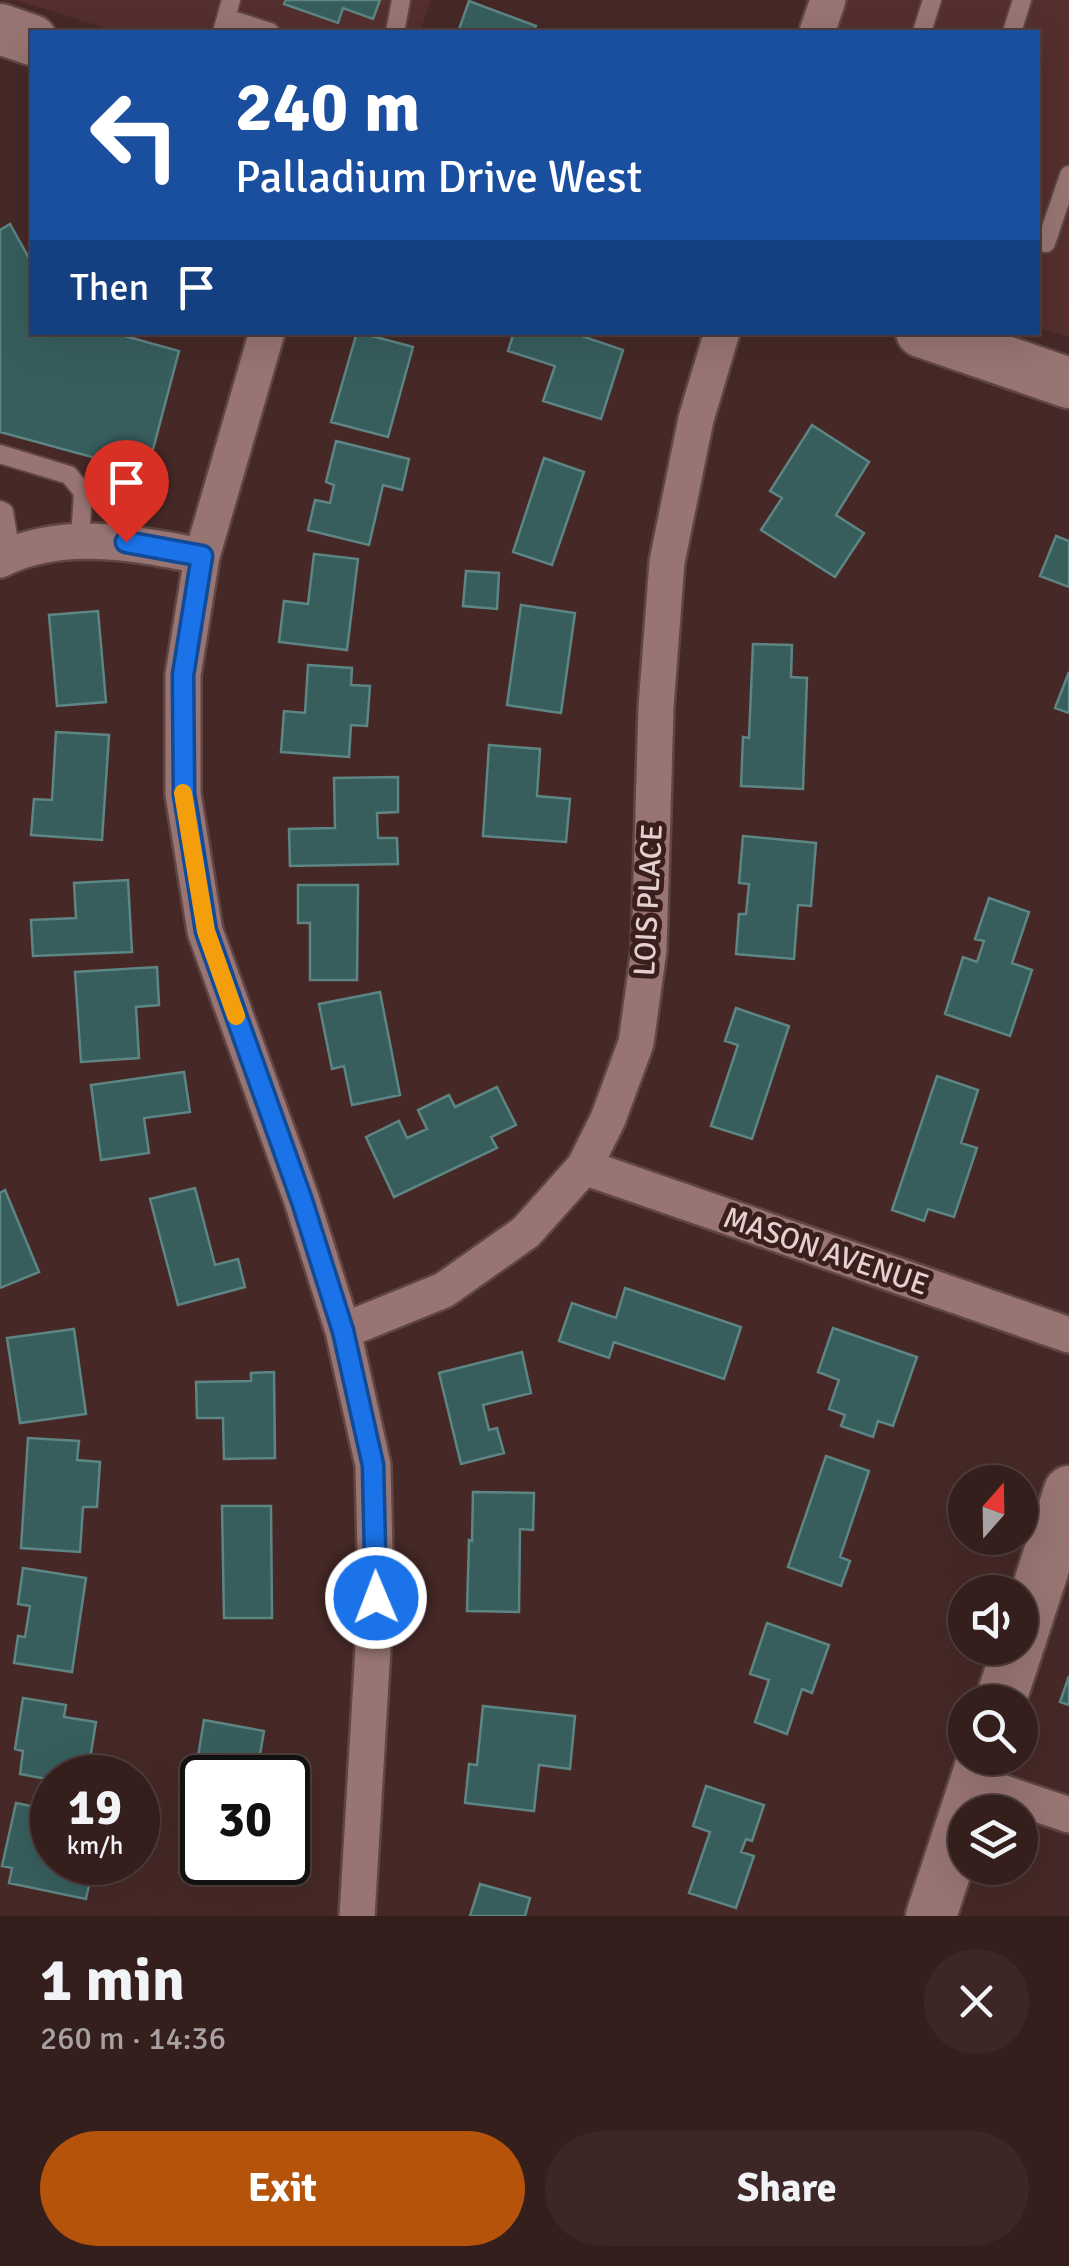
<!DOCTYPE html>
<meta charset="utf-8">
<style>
:root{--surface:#341f1d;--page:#3c2726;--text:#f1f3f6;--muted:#a9a2a4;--line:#4e3d3b;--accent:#b45309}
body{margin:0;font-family:Signika,sans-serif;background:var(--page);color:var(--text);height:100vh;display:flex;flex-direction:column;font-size:38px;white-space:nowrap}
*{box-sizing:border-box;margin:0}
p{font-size:32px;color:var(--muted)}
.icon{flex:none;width:55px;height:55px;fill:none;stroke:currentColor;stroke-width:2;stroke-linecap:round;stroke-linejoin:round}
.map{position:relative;height:1916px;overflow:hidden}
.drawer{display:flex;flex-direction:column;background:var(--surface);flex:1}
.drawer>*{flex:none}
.banner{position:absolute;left:30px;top:30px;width:1010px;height:305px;border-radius:0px;box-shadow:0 10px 40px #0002,0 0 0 2px var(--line);background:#1a4fa0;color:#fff;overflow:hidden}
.needle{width:65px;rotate:20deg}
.buttons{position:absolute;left:948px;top:1465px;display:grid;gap:20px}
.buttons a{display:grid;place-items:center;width:90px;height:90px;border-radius:50%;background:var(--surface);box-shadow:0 10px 40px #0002,0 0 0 2px var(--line);font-size:50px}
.speed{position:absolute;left:30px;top:1755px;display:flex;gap:20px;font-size:50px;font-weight:700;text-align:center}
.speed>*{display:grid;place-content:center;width:130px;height:130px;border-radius:50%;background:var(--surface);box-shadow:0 10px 40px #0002,0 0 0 2px var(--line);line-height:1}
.speed small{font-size:25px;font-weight:400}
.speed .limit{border:5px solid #111;border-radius:15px;background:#fff;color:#111}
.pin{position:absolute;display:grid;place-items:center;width:85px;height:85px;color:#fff;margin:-102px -42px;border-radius:50% 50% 50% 0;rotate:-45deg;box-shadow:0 0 10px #0007}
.pin .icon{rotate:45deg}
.me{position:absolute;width:110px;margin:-55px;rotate:359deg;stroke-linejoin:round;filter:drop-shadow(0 0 8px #0008)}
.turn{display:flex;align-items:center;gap:35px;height:210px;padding:0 40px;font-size:45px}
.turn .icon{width:130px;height:130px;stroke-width:2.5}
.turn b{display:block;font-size:70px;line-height:85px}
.then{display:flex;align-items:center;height:95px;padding:0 40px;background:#0003;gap:20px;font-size:38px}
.round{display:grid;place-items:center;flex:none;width:105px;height:105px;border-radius:52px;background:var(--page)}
.headline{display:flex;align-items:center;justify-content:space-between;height:170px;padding:0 40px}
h1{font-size:60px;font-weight:700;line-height:75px}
.primary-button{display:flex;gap:20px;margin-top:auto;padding:20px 40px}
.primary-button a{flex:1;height:115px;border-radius:60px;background:var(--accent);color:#fff;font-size:40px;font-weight:700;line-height:115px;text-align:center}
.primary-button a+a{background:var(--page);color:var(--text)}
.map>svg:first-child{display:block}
.built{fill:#542f2d}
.building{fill:#375e5d;stroke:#5d8584;stroke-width:2.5}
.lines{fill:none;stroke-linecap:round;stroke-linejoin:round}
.service-casing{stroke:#5f4644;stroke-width:22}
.minor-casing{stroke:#5f4644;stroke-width:40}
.secondary-casing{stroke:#5f4644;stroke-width:55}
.service{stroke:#987572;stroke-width:18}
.minor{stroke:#987572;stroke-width:35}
.secondary{stroke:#987572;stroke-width:50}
.route-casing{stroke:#114b97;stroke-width:25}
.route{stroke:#1a73e8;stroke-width:18}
.slow{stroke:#f59e0b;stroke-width:18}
.labels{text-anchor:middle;stroke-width:10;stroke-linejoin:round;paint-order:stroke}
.street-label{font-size:30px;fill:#e4d0ce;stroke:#3b1f1d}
</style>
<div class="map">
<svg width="1069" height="1916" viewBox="0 0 1069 1916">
<rect width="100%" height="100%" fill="#462927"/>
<path class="built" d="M16,0H431L420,32H118Z
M812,0H1069V337L1038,327V32H801Z"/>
<path class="building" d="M286,0H380L373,19L343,8L338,23L284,4Z
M469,1L536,26L533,32H458Z
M10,224L29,258L32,257V332H126L125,336L179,351L147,472L0,432V230Z
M357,332L413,347L388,437L331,422Z
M514,332H570L623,350L601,419L543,401L555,366L508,351Z
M812,425L869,462L836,515L864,533L835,577L761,530L782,498L770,491Z
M336,441L409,459L402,490L383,485L369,545L308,530L315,500L330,503L334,485L326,482Z
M544,458L584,472L552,565L513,552Z
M1056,536L1069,541V587L1040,576Z
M314,554L358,559L347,650L279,642L284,601L308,604Z
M466,571L499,573L497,609L463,606Z
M521,605L575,613L561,713L507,705Z
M98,611L106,702L57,706L49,615Z
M753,644L792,645L791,677L807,678L803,789L741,786L743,737L749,738Z
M308,665L352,668L351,685L370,686L367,726L351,725L349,757L281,752L284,711L305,713Z
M1069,672V713L1055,708Z
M56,732L109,735L102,840L31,835L34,799L52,800Z
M489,745L540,749L537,796L570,799L566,842L483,836Z
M398,777V812L377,813L378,838H397L398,864L290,866L289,829L335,828L334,778Z
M743,836L816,843L811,906L798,905L794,959L736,954L739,914H746L749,884L739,883Z
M128,880L132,952L33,956L31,920L76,918L74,883Z
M298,885H358L357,980H310V923H298Z
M989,898L1029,912L1012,963L1032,970L1010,1036L945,1014L963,957L977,962L984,941L975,939Z
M157,967L159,1005L136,1007L139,1058L81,1062L75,972Z
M380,992L400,1095L352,1105L344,1066L332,1069L319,1004Z
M736,1008L789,1026L752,1139L711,1126L738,1045L725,1041Z
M184,1072L190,1112L144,1118L149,1153L101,1160L91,1085Z
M937,1076L978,1090L961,1143L977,1148L954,1217L928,1209L924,1221L892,1210Z
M497,1087L516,1125L491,1137L497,1148L394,1197L366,1137L399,1121L407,1138L427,1129L418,1110L449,1095L455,1107Z
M195,1188L215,1265L238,1259L245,1287L178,1305L150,1199Z
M5,1190L39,1272L0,1288V1193Z
M625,1288L741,1327L724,1379L614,1342L609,1358L559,1341L572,1303L616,1318Z
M833,1328L917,1357L893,1426L878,1421L873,1437L841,1426L845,1415L829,1409L839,1380L818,1372Z
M74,1329L86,1414L20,1423L7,1338Z
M522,1352L531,1393L483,1405L489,1430L497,1428L504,1453L461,1464L439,1373Z
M274,1372L275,1458L224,1459L223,1418H197L196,1382L251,1381V1373Z
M28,1438L79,1441L77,1460L100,1462L97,1507H83L80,1552L21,1548Z
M826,1456L869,1471L840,1557L850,1561L841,1586L788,1567Z
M473,1492L534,1493L533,1530L520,1529L519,1612L467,1611L469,1540L472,1541Z
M222,1506H271L272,1618H224Z
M23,1568L86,1578L72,1672L14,1663L18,1636L25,1637L30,1606L18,1604Z
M767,1623L829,1645L812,1693L802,1689L787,1734L755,1722L769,1680L750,1674Z
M1069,1676V1705L1060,1702Z
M23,1698L66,1705L64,1717L96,1722L87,1778H52V1780L20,1774L23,1751L15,1749Z
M483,1706L575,1716L570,1769L539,1765L534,1811L465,1803L469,1764L477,1765Z
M204,1720L264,1731L256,1778H202V1862H242L239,1882L179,1872Z
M706,1786L764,1805L752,1841L746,1839L741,1852L754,1856L736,1908L689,1893L710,1832L693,1826Z
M16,1803L52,1810V1862H94L86,1899L9,1883L12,1868L2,1866Z
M480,1884L530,1898L525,1916H470Z"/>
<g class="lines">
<defs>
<path id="service" d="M226,18L270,32
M222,32L231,0
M395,32L401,0
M922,32L932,0
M1012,32L1022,0
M1038,240L1046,243L1069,175
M0,454L69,475L83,492L80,541
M0,510L4,512L11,554"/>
<path id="minor" d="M817,32L828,0
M267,332L202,556L183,675V794L205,931L302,1201L343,1331L373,1465L376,1598L357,1916
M0,560C63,528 136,544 202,556
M584,1167L1069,1335
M343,1331L444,1290L526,1232L584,1167L608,1119L636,1043L649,950L656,707L667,562L696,419L722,332
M974,1783L1069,1815"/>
<path id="secondary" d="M0,29L32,40
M921,332L1069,383
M1020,1642L1069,1491
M1000,1702L1018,1648
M931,1916L983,1758"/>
</defs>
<use href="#service" class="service-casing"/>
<use href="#minor" class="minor-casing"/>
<use href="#secondary" class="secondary-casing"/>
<use href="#service" class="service"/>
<use href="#minor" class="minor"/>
<use href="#secondary" class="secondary"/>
</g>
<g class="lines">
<defs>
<path id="route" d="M126,542L202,556L183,675L184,794L206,931L302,1201L343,1331L373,1465L376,1598"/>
</defs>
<use href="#route" class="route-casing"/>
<use href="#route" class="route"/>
<path class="slow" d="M183,793L206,931L236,1016"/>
</g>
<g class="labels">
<g class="street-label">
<text transform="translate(648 900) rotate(-87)" y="10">LOIS PLACE</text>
<text transform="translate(826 1251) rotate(19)" y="10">MASON AVENUE</text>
</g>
</g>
</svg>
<div class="buttons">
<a><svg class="needle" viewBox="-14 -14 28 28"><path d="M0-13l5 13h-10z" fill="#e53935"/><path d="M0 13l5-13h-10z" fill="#a9a2a4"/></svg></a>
<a><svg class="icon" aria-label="sound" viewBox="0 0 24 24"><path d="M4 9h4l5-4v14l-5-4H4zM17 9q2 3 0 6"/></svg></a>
<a><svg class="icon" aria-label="search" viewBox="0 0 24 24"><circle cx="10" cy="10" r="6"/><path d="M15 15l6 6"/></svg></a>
<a><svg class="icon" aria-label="layers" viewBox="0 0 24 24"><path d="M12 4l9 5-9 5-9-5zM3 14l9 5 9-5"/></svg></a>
</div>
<div class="speed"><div>19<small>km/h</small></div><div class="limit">30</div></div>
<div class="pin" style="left:126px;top:542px;background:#d93025"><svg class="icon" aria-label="arrive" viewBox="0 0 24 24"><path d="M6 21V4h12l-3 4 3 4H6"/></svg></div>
<svg class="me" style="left:376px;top:1598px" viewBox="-20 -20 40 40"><circle r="17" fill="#1a73e8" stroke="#fff" stroke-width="3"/><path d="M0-11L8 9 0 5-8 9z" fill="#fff"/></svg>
<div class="banner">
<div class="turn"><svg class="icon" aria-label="left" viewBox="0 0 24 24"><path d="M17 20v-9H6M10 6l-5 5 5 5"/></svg><div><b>240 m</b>Palladium Drive West</div></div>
<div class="then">Then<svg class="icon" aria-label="arrive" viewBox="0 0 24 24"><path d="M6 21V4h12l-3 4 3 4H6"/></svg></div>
</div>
</div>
<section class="drawer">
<div class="headline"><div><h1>1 min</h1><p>260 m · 14:36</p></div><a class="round"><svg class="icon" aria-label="close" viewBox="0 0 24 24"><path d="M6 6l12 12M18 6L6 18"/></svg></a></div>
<div class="primary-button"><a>Exit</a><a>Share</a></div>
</section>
